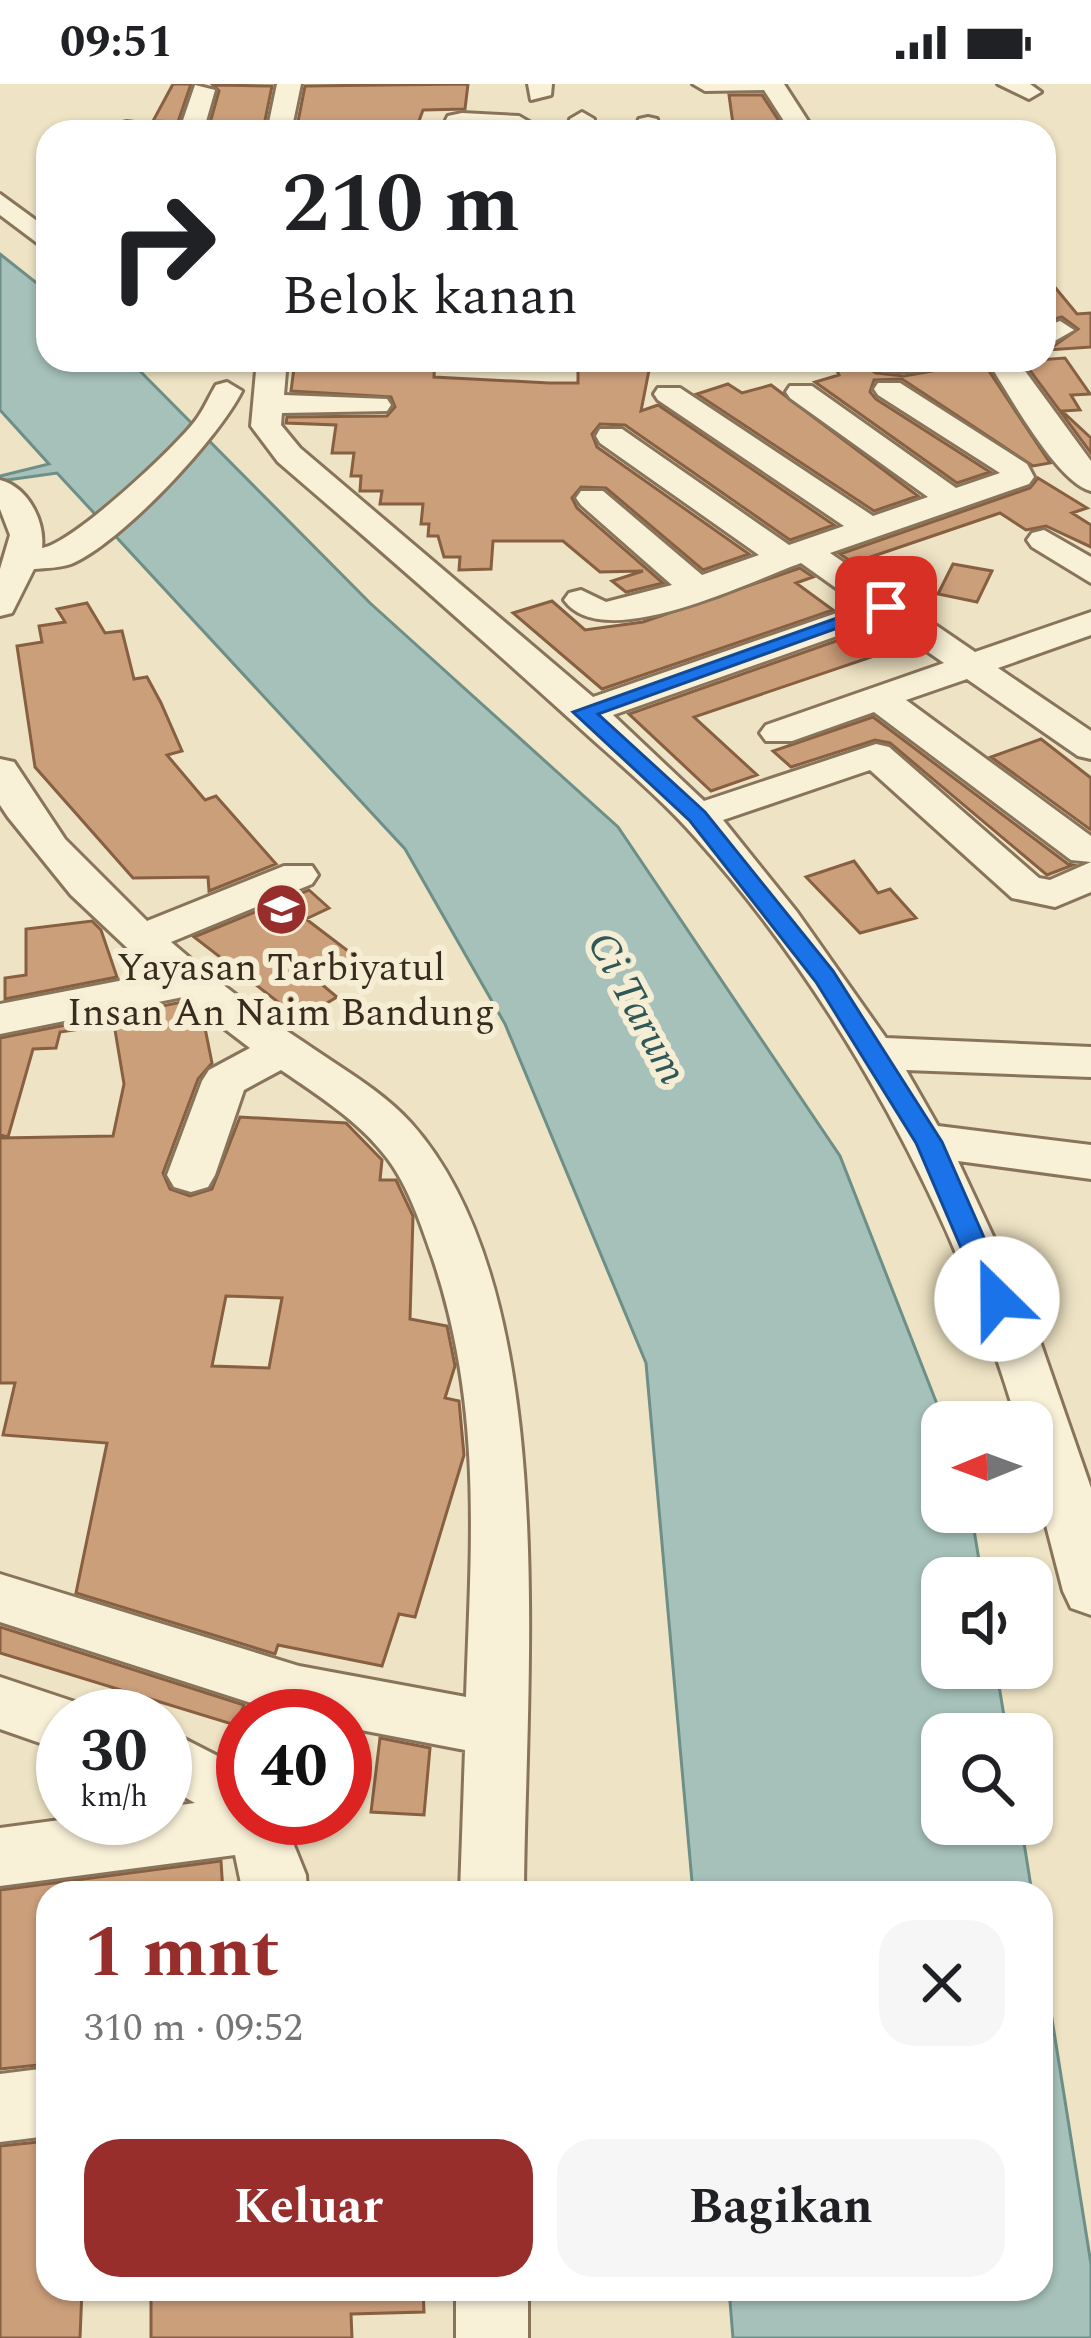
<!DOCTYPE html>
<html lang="id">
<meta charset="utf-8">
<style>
:root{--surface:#fff;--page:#f6f6f6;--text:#202124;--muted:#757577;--accent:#972e2b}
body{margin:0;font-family:Spectral,serif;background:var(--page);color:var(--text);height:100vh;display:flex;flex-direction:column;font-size:45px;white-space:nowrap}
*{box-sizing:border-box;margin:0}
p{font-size:39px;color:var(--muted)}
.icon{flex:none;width:66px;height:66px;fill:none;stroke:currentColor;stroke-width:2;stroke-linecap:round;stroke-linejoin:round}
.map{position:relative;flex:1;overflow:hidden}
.details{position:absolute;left:36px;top:1797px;width:1017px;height:420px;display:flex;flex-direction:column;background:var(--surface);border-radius:36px;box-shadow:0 3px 9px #0004}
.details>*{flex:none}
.hud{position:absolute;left:36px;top:36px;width:1020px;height:252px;border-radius:36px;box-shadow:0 3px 9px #0004;background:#fff;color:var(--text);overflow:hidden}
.needle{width:78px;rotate:269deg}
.fabs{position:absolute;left:921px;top:1317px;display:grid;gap:24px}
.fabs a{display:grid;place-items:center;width:132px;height:132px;border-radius:24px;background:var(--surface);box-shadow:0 3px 9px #0004;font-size:60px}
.speed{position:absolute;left:36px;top:1605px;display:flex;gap:24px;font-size:60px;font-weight:700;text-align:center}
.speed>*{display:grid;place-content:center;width:156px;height:156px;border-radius:50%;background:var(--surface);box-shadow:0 3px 9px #0004;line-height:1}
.speed small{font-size:30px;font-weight:400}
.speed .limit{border:18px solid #d22;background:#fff;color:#111}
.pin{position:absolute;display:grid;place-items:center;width:102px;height:102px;color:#fff;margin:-51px;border-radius:24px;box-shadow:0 6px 18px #0006}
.me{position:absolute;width:132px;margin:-66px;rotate:337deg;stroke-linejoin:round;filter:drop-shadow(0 0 9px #0008)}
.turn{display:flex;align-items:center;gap:42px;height:252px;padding:0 48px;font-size:54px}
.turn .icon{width:156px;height:156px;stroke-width:2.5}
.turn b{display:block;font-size:84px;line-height:102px}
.round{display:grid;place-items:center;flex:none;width:126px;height:126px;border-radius:36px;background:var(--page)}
.headline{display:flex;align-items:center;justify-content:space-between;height:204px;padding:0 48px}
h1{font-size:72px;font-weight:700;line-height:90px;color:var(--accent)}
.primary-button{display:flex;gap:24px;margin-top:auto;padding:24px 48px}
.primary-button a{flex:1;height:138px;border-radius:36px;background:var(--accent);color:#fff;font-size:48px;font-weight:700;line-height:138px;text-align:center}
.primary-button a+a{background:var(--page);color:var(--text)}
.status{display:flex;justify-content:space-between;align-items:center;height:84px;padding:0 60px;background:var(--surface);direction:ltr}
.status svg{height:33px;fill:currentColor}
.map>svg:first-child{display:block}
.water{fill:#a6c1ba;stroke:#6d8f88;stroke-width:3}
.building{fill:#cc9f7b;stroke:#875f41;stroke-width:3;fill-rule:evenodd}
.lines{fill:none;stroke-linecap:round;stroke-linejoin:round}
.minor-casing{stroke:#88745b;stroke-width:6}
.minor{fill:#f9f0d8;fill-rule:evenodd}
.route{fill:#1a73e8;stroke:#114b97;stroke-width:3}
.labels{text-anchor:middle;stroke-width:12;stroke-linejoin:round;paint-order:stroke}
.poi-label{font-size:39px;fill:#392c1f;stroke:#f5edd4}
.water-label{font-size:42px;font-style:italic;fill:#2e5857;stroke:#f5edd4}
</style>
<div class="status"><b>09:51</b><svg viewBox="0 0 49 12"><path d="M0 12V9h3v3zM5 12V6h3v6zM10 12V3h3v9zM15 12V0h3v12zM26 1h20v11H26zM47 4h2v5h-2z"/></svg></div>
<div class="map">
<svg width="1091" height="2254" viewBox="0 0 1091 2254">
<rect width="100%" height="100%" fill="#eee3c4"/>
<path class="water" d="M0,170L48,208V276H129L370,519L618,743L840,1072L944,1338L942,1428H971L982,1494H942V1584H996L1007,1650H942V1740H1021L1032,1809H693L646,1279L505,940L405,765L57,389L0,397V392L49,380L0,326Z
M1041,1866L1091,2180V2254H733L729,2205H1041Z"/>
<path class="building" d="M173,0H191L178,38L153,37Z
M468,0L465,25L423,26L415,48H296L305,2Z
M213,1L272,2L263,46H208L219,7Z
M729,11H762L781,40H733Z
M1044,190L1077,230L1091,229V263L1048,266L1078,245L1062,233L1044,238Z
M1065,274L1090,310L1071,311L1080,326L1062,327L1091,354V369L1023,277Z
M295,276H435L434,293L549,299H578V276H651L641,327L658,321L834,441L790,456L625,341L600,340L592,350L597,363L749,470L703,486L606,404L581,403L572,414L577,424L663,499L626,508L612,497L643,487L600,488L563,457H493L491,485L459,486L460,473H444L438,452H428L429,440H421L423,420H380L382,407H360L361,392H351L354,369H332L336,341L286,339L287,333L387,332L395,323L391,313L291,307Z
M832,276H854L876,289L904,292L983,278L1050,379L1033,382L902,295L874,296L870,308L876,315L990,388L957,399L815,298L839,291Z
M728,300L742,309L771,301L918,412L874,427L697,310Z
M1038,394L1087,424L1072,429L1091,441V463L1046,442L1026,446L1000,429L853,479L840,470L1030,404Z
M953,480L992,487L977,518L938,510Z
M800,484L813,493L796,499L833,526L602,605L513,529L552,517L585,546L643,538Z
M87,519L105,549L122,547L134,595L147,593L161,619L182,667L167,671L205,716L216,712L276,780L209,807L208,793L133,794L35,683L17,562L42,558L39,542L65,538L57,525Z
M870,545L895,565L694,633L757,691L711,707L629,630Z
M873,633L1068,780L1073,781L1047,791L890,659L875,656L791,683L773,667Z
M1041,655L1091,694V746L991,673Z
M854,777L878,809L890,805L916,834L860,849L806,793Z
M309,806L329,824L306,835L360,876L320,899L337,913L300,935L194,853Z
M92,837L101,846L117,893L5,915V894L26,891V845Z
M182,918L203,934L212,979L198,995L163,1089L170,1105L190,1112L212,1105L240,1033L346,1039L382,1076L380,1096H396L413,1132L410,1235L447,1242L455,1282L445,1314L459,1317L464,1371L415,1533L399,1530L382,1582L278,1561L275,1570L76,1509L107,1359L3,1351L15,1299H0V1054L113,1052L124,1000L114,940L60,948L56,964L33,965L8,1053L0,1051V954ZM226,1212L282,1214L269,1284L212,1282Z
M0,1543L244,1621L235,1641L0,1569Z
M380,1654L430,1664L424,1731L371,1728Z
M221,1777L223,1809H48V1980L0,1985V1806Z
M48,2057V2205H82L80,2254H0V2062Z
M151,2205H423L424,2228L351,2230L352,2254H151Z"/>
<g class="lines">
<defs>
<path id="minor" d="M277,0H301L291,48H267Z
M528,0H552L551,11L531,16Z
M693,0H784L815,48H791L764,6L705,7Z
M998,0H1030L1041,8L1029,15Z
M195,1L215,6L203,48H179Z
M582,28L594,35L593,48H569L570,35Z
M462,29L519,32L531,39L527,48L466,43L464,48H440L448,32Z
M648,33L657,35L659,48H635L639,35Z
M127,38L164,43L167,48H117L118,40Z
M0,110L48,145V167L0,131Z
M1060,237L1074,246L1044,263V243Z
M257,276H287L284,311L387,315L391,321L387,327L282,329L281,341L300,364L593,613L860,521L801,479C748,498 603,571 564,516L569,509L581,506L606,518L672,501L581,421L576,414L581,407H603L702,491L759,471L600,359L596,352L600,345H622L789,461L844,442L658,316L654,310L658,304H680L873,432L928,413L790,314L786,308L790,302H812L956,404L1000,389L878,311L874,305L878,299H900L1027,380L1034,393L1029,400L830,469L975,568L1091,528V551L998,584L1091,647V675L1078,672L967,595L906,616L1091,752V778L1071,776L874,628L792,657H766L760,649L766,641L944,579L882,536L613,631L704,717L876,660L889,663L1039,794L1050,796L1091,778V808L1055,823L1012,814L870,686L723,736L797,828L886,954L1091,963V993L906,986L938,1042L1091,1061V1095L958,1077L1034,1240L1091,1404V1531L1071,1524L1063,1507L1032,1387V1338H1017C955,1128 841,916 695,753C657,710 611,673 570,635C476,550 376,462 278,378L251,342Z
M858,276H950C933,291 875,291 858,276Z
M987,276H1017L1091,377V407C1056,398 1008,308 987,276Z
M227,298L242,307C218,355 121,459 71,480C60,484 46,484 34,485L12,529L0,532V485L10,451L0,425V396C28,403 45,437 42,464C71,461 180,360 198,333C205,323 210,311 216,301Z
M1044,446L1091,473V499L1032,463L1027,456L1032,449Z
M0,675L14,678L65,755L147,837L284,782H312L318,791L312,800L171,858C212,894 256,927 302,957C339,983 380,1005 411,1039C564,1210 525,1592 524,1809H460L465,1666L345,1643V1632H292L0,1538V1490L299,1582L466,1613C471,1458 483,1325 433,1175C421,1141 409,1103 387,1074C359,1037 319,1012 281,986L244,1006L215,1091L208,1103L191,1108L174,1103L167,1091L202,997L209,986L250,964L183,913L0,950V920L155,890L71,811L8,733L0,721Z
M0,1593L84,1621L89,1632H63V1667L0,1645Z
M165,1645L243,1685V1734H283L306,1791L307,1809H243L235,1771L0,1802V1744L75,1734H165V1723L195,1719L165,1702Z
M48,1984V2052L0,2058V1990Z
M456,2205H528V2254H456Z"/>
</defs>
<use href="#minor" class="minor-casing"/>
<use href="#minor" class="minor"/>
</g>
<path class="route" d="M879,519L896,523L598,630L705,728L833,887L942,1058L1011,1215L997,1226L983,1215L916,1059L816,898L690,737L573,628Z"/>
<defs>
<symbol id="school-disc" viewBox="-11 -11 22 22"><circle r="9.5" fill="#972e2b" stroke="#f5edd4"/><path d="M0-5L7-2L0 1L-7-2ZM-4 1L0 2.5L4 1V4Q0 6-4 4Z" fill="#fff"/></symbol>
</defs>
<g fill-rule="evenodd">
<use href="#school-disc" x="252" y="796" width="59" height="59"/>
</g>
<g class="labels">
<g class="poi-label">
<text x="281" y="896">Yayasan Tarbiyatul<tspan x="281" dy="45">Insan An Naim Bandung</tspan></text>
</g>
<g class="water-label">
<text transform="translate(639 923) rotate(62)" y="15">Ci Tarum</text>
</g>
</g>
</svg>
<div class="fabs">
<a><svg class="needle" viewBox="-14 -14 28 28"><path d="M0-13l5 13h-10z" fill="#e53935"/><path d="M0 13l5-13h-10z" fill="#757577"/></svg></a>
<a><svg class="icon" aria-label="sound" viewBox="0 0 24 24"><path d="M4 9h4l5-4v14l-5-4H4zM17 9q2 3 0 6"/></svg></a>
<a><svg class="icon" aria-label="search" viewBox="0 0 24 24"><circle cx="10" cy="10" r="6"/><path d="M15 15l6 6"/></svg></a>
</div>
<div class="speed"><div>30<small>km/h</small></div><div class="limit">40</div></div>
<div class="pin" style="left:886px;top:523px;background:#d93025"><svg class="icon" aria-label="arrive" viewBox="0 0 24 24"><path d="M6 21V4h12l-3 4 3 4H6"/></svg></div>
<svg class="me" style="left:997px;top:1215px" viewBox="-20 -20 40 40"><circle r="19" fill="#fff"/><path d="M0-13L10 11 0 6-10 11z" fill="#1a73e8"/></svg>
<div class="hud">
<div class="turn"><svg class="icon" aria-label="right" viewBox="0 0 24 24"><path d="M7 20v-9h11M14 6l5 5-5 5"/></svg><div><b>210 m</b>Belok kanan</div></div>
</div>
<section class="details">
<div class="headline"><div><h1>1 mnt</h1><p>310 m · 09:52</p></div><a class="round"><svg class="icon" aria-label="close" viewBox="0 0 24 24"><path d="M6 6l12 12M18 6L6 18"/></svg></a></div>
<div class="primary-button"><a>Keluar</a><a>Bagikan</a></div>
</section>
</div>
